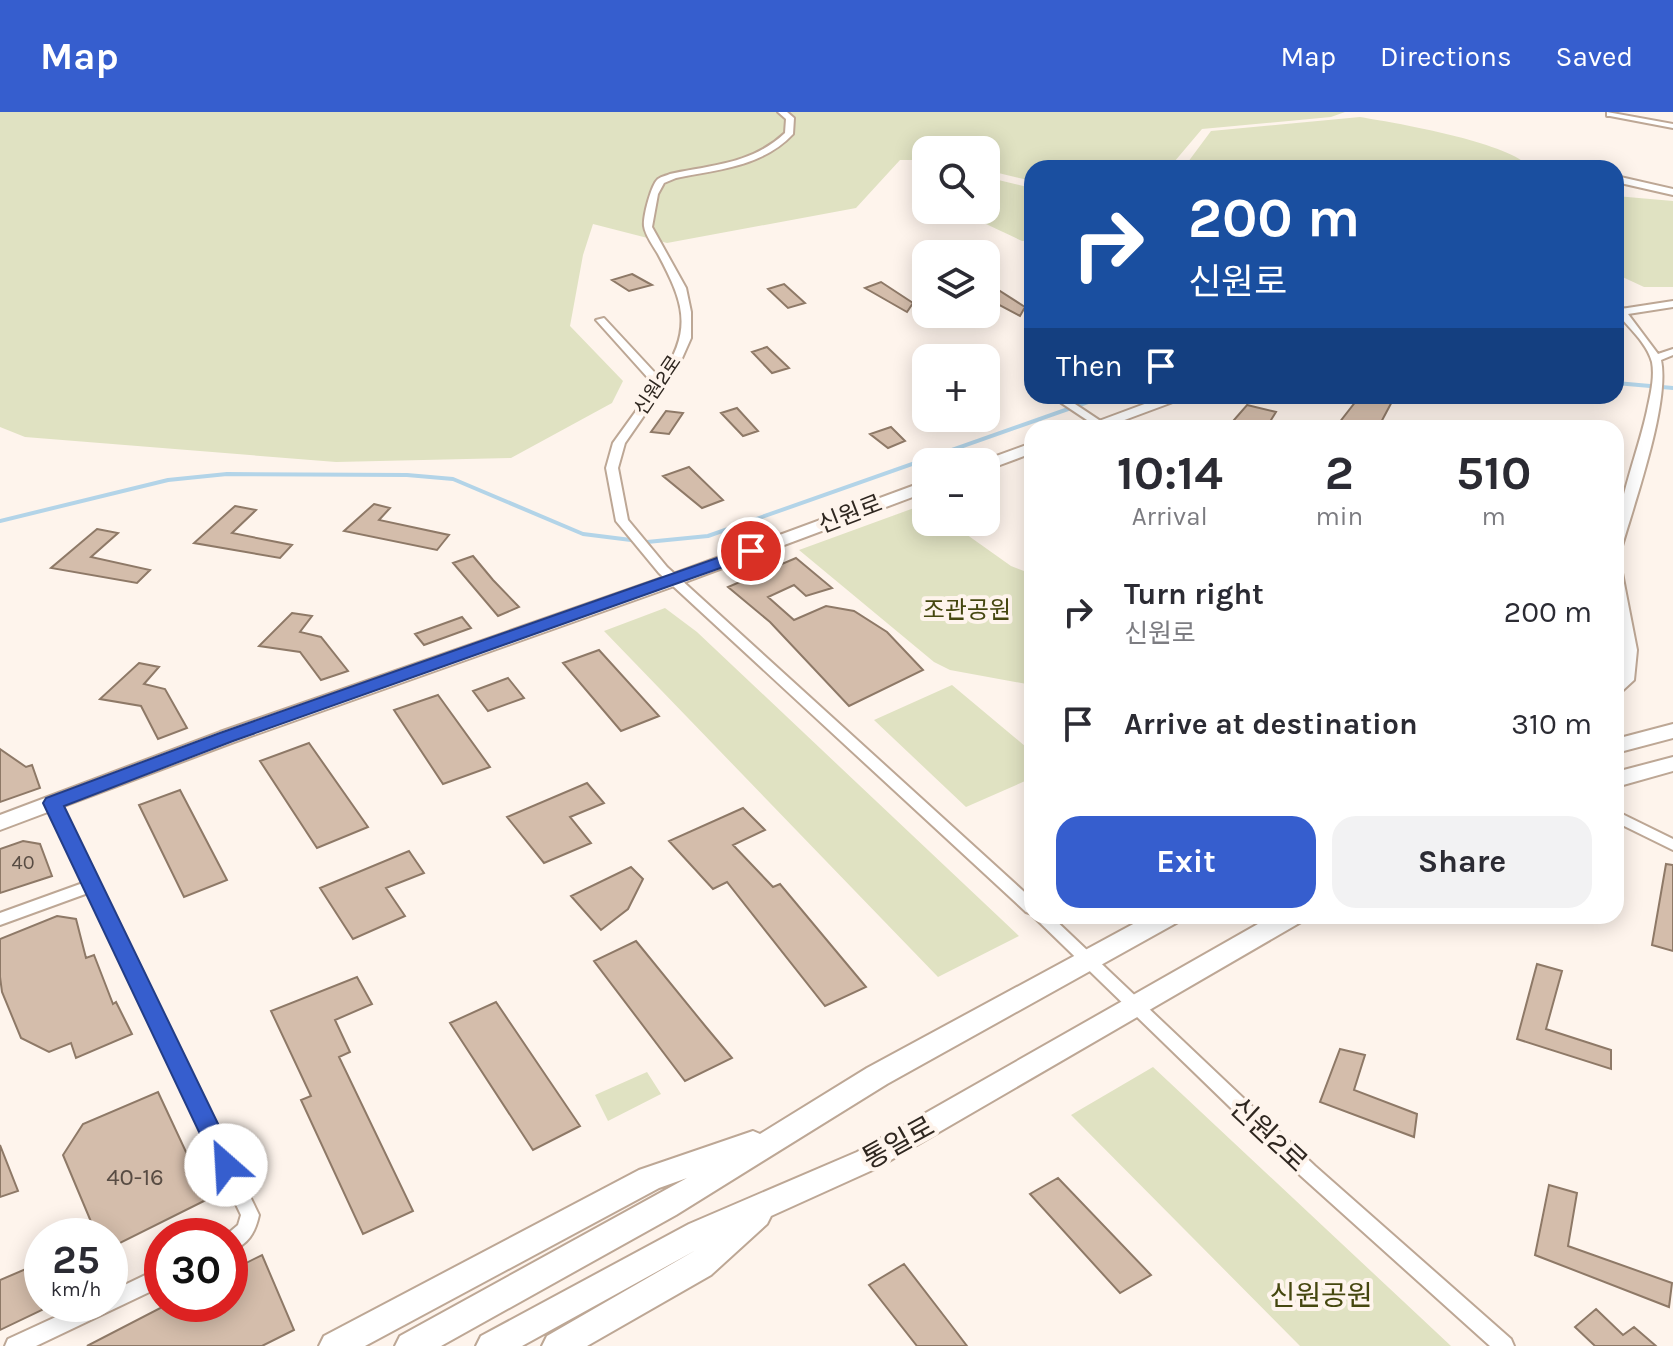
<!DOCTYPE html>
<meta charset="utf-8">
<style>
:root{--surface:#fff;--page:#f2f2f3;--text:#2b2b33;--muted:#7c7c81;--accent:#365ece}
body{margin:0;font-family:Karla,"Noto Sans KR",sans-serif;background:var(--page);color:var(--text);height:100vh;display:flex;flex-direction:column;font-size:30px;white-space:nowrap}
*{box-sizing:border-box;margin:0}
p{font-size:26px;color:var(--muted)}
.icon{flex:none;width:44px;height:44px;fill:none;stroke:currentColor;stroke-width:2;stroke-linecap:round;stroke-linejoin:round}
.map{position:relative;flex:1;overflow:hidden}
.side{position:absolute;left:1024px;top:308px;width:600px;height:504px;display:flex;flex-direction:column;background:var(--surface);border-radius:24px;box-shadow:0 4px 20px #0003}
.side>*{flex:none}
.hud{position:absolute;left:1024px;top:48px;width:600px;height:244px;border-radius:24px;box-shadow:0 4px 20px #0003;background:#1a4fa0;color:#fff;overflow:hidden}
.tools{position:absolute;left:912px;top:24px;display:grid;gap:16px}
.tools a{display:grid;place-items:center;width:88px;height:88px;border-radius:16px;background:var(--surface);box-shadow:0 4px 20px #0003;font-size:40px}
.speed{position:absolute;left:24px;top:1106px;display:flex;gap:16px;font-size:40px;font-weight:700;text-align:center}
.speed>*{display:grid;place-content:center;width:104px;height:104px;border-radius:50%;background:var(--surface);box-shadow:0 4px 20px #0003;line-height:1}
.speed small{font-size:20px;font-weight:400}
.speed .limit{border:12px solid #d22;background:#fff;color:#111}
.pin{position:absolute;display:grid;place-items:center;width:68px;height:68px;color:#fff;margin:-34px;border:4px solid #fff;border-radius:50%;box-shadow:0 2px 8px #0007}
.me{position:absolute;width:88px;margin:-44px;rotate:334deg;stroke-linejoin:round;filter:drop-shadow(0 0 6px #0008)}
.turn{display:flex;align-items:center;gap:28px;height:168px;padding:0 32px;font-size:36px}
.turn .icon{width:104px;height:104px;stroke-width:2.5}
.turn b{display:block;font-size:56px;line-height:68px}
.then{display:flex;align-items:center;height:76px;padding:0 32px;background:#0003;gap:16px;font-size:30px}
.eta{display:flex;justify-content:space-evenly;align-items:center;height:136px;text-align:center}
.eta b{font-size:48px;font-weight:700;line-height:56px}
.cta{display:flex;gap:16px;margin-top:auto;padding:16px 32px}
.cta a{flex:1;height:92px;border-radius:24px;background:var(--accent);color:#fff;font-size:32px;font-weight:700;line-height:92px;text-align:center}
.cta a+a{background:var(--page);color:var(--text)}
ul{padding:0;list-style:none}
li{display:flex;align-items:center;gap:24px;height:112px;padding:0 32px}
li div{flex:1}
li b{display:block;font-size:30px}
li em{font-style:normal}
header{display:flex;align-items:center;gap:48px;box-sizing:border-box;height:112px;padding:0 40px;background:var(--accent);color:#fff}
header strong{font-size:38px}
nav{display:flex;gap:44px;margin-inline-start:auto;font-size:28px}
.map>svg:first-child{display:block}
.green{fill:#e0e2c2}
.lines{fill:none;stroke-linecap:round;stroke-linejoin:round}
.stream{stroke:#b3d4e8;stroke-width:4}
.building{fill:#d4bdab;stroke:#8e7967;stroke-width:2}
.street-casing{stroke:#bda795;stroke-width:4}
.secondary-casing{stroke:#bda795;stroke-width:4}
.primary-casing{stroke:#bda795;stroke-width:4}
.street{fill:#fff;fill-rule:evenodd}
.secondary{fill:#fff;fill-rule:evenodd}
.primary{fill:#fff;fill-rule:evenodd}
.route{fill:#365ece;stroke:#233d86;stroke-width:2}
.labels{text-anchor:middle;stroke-width:8;stroke-linejoin:round;paint-order:stroke}
.far-street-label{font-size:20px;fill:#2f2720;stroke:#fef4ec}
.number-label{font-size:20px;fill:#584c43}
.street-label{font-size:24px;fill:#2f2720;stroke:#fef4ec}
.park-label{font-size:24px;fill:#45470f;stroke:#fef4ec}
.near-number-label{font-size:24px;fill:#584c43}
.near-street-label{font-size:28px;fill:#2f2720;stroke:#fef4ec}
.near-park-label{font-size:28px;fill:#45470f;stroke:#fef4ec}
</style>
<header>
<strong>Map</strong>
<nav><a>Map</a><a>Directions</a><a>Saved</a></nav>
</header>
<div class="map">
<svg width="1673" height="1234" viewBox="0 0 1673 1234">
<rect width="100%" height="100%" fill="#fef4ec"/>
<path class="green" d="M0,0H1345L1331,5L1202,17L1169,56H1032V69L986,58V38H926V48H900L856,96L667,131L593,112L583,143L570,214L623,269L612,291L511,346L336,350L25,325L0,315Z
M1360,5C1396,11 1509,30 1531,56H1188V50L1211,19Z
M986,65L1032,76V129H1022L956,98H986Z
M1616,84L1673,89V175H1644L1616,162Z
M925,392L926,410H949L1011,454L1032,462V573L950,558L934,550L799,438Z
M665,496L697,520L1019,824L938,865L604,519Z
M952,573L1032,640V666L966,695L874,608Z
M1153,955L1451,1234H1300L1071,1003Z
M647,960L661,982L608,1009L595,983Z"/>
<g class="lines">
<path class="stream" d="M1616,271L1673,276
M0,409L168,368L227,362L407,363L453,367L583,422L647,430L708,424L1105,284"/>
</g>
<path class="building" d="M632,162L652,173L629,179L612,168Z
M881,170L913,191L907,200L865,176Z
M986,170L1025,195L1020,204L986,186Z
M784,172L805,191L788,196L768,177Z
M767,235L789,256L772,261L752,240Z
M1360,284H1395L1378,316L1339,311Z
M1247,293L1276,300L1266,316H1227Z
M737,296L758,319L743,324L721,301Z
M666,299L683,301L669,322L651,320Z
M891,315L905,329L888,336L870,322Z
M689,355L723,388L702,396L663,364Z
M374,392L390,396L379,408L449,423L437,438L344,419Z
M235,394L256,398L232,421L292,433L280,446L194,431Z
M97,417L118,421L91,445L150,458L137,471L51,456Z
M473,444L493,468L519,495L498,504L453,451Z
M796,446L832,476L806,484L794,473L768,485L794,508L826,494L854,499L887,520L923,558L849,594L770,510L728,475Z
M292,501L312,504L300,520L321,525L348,559L321,568L300,540L259,534Z
M462,505L471,516L424,533L415,522Z
M599,538L659,604L621,619L563,551Z
M139,551L159,555L144,572L165,577L187,616L158,627L141,594L100,587Z
M508,566L524,586L488,599L473,579Z
M438,583L490,655L443,672L394,598Z
M309,631L368,715L317,736L260,649Z
M0,637L26,655L32,653L40,676L0,690Z
M587,671L604,691L570,705L591,731L544,751L507,705Z
M180,678L227,768L184,785L139,693Z
M743,696L765,718L733,733L773,775L780,772L866,875L825,894L727,770L713,777L669,729Z
M23,729L40,732L52,764L0,781V737Z
M409,739L424,761L386,776L405,804L353,827L320,776Z
M1666,752L1673,753V839L1652,833Z
M631,755L643,767L628,797L601,818L571,784Z
M57,804L76,807L86,846L94,843L113,892L116,890L132,922L76,946L71,931L49,940L21,926L2,880L0,865V827Z
M636,829L706,915L732,946L685,969L594,849Z
M1537,852L1562,859L1546,917L1611,938V957L1517,927Z
M357,865L372,892L335,908L350,940L339,945L413,1099L363,1122L301,988L311,984L271,899Z
M496,890L580,1014L533,1038L450,911Z
M1340,937L1365,943L1354,978L1417,1002L1414,1025L1320,990Z
M158,980L208,1087L110,1136V1124H97L63,1043L83,1012Z
M0,1033L18,1079L0,1085Z
M1058,1066L1151,1163L1120,1181L1030,1082Z
M1549,1073L1577,1081L1568,1134L1672,1171L1669,1195L1535,1143Z
M262,1143L294,1218L262,1234H87L168,1192H230V1159Z
M40,1151L42,1198L0,1218V1168Z
M904,1152L951,1213L967,1234H917L869,1173Z
M1596,1197L1623,1223L1634,1215L1656,1234H1595L1575,1215Z"/>
<g class="lines">
<defs>
<path id="street" d="M778,0H787L794,6L793,22C762,55 718,57 676,66L664,71L658,82L652,115L686,176L691,200V226L679,253L625,331L618,356L628,408L667,455L1032,787V802L1026,800L659,461L616,409L606,356L613,331L657,270L648,266L596,208L604,206L656,262L661,264C694,217 683,189 658,142C654,135 645,123 644,114C643,105 651,73 658,67C662,64 666,64 670,62C712,53 752,52 785,21L786,7Z
M1607,0L1673,12V16L1610,4H1607Z
M1616,64L1673,77V83L1616,70Z
M1673,189V195L1628,202L1658,242L1673,237V243L1661,248C1670,290 1635,389 1622,434L1616,438C1616,391 1637,345 1647,299C1650,284 1655,266 1652,250C1647,231 1628,215 1616,200L1621,197Z
M1032,238V252L1027,249V241Z
M1051,284H1063L1111,316H1099Z
M1616,457L1622,461L1637,538L1634,568L1621,580L1616,581V570L1620,567L1623,538L1616,496Z
M53,686L60,691L259,1103C255,1121 248,1133 230,1139V1124H225L238,1113L241,1103L88,781L0,813V801L83,771L46,691Z
M1616,699L1673,727V738L1616,710Z
M1033,804H1051L1315,1054L1511,1227L1514,1234H1490L1301,1064Z
M162,1155V1174L36,1234H5L8,1227L84,1192H110V1180Z"/>
<path id="secondary" d="M1616,195L1626,197L1628,200L1616,203Z
M1166,284H1189L1103,316H1080Z
M1032,331V341L992,356L986,358V350H980Z
M926,369V380L680,472L234,630L0,718V703L220,620L668,464Z"/>
<path id="primary" d="M1673,612V626L1616,641V627Z
M1673,645V659L1616,675V660Z
M1148,804H1182L1178,810L887,972L676,1103L441,1234H395L400,1224L687,1066L659,1076L365,1234H319L324,1224L639,1058L753,1019L760,1022L867,956Z
M1272,804H1305L1301,810L877,1056L771,1104L767,1112L711,1163L587,1234H542L547,1224L696,1138L522,1234H476L481,1224L689,1112L857,1040Z"/>
</defs>
<use href="#street" class="street-casing"/>
<use href="#secondary" class="secondary-casing"/>
<use href="#primary" class="primary-casing"/>
<use href="#street" class="street"/>
<use href="#secondary" class="secondary"/>
<use href="#primary" class="primary"/>
</g>
<path class="route" d="M751,434L757,436V443L233,629L64,694L238,1053L234,1060L226,1063L218,1060L43,691L46,686L220,621Z"/>
<g class="labels">
<g class="far-street-label">
<text transform="translate(657 273) rotate(-56)" y="7">신원2로</text>
</g>
<g class="number-label">
<text x="23" y="757">40</text>
</g>
<g class="street-label">
<text transform="translate(850 402) rotate(-21)" y="8">신원로</text>
</g>
<g class="park-label">
<text x="967" y="506">조관공원</text>
</g>
<g class="near-number-label">
<text x="135" y="1073">40-16</text>
</g>
<g class="near-street-label">
<text transform="translate(1269 1022) rotate(43)" y="10">신원2로</text>
<text transform="translate(898 1030) rotate(-29)" y="10">통일로</text>
</g>
<g class="near-park-label">
<text x="1321" y="1193">신원공원</text>
</g>
</g>
</svg>
<div class="tools">
<a><svg class="icon" aria-label="search" viewBox="0 0 24 24"><circle cx="10" cy="10" r="6"/><path d="M15 15l6 6"/></svg></a>
<a><svg class="icon" aria-label="layers" viewBox="0 0 24 24"><path d="M12 4l9 5-9 5-9-5zM3 14l9 5 9-5"/></svg></a>
<a>+</a>
<a>−</a>
</div>
<div class="speed"><div>25<small>km/h</small></div><div class="limit">30</div></div>
<div class="pin" style="left:751px;top:439px;background:#d93025"><svg class="icon" aria-label="arrive" viewBox="0 0 24 24"><path d="M6 21V4h12l-3 4 3 4H6"/></svg></div>
<svg class="me" style="left:226px;top:1053px" viewBox="-20 -20 40 40"><circle r="19" fill="#fff"/><path d="M0-13L10 11 0 6-10 11z" fill="#365ece"/></svg>
<div class="hud">
<div class="turn"><svg class="icon" aria-label="right" viewBox="0 0 24 24"><path d="M7 20v-9h11M14 6l5 5-5 5"/></svg><div><b>200 m</b>신원로</div></div>
<div class="then">Then<svg class="icon" aria-label="arrive" viewBox="0 0 24 24"><path d="M6 21V4h12l-3 4 3 4H6"/></svg></div>
</div>
<section class="side">
<div class="eta">
<div><b>10:14</b><p>Arrival</p></div>
<div><b>2</b><p>min</p></div>
<div><b>510</b><p>m</p></div>
</div>
<ul>
<li><svg class="icon" aria-label="right" viewBox="0 0 24 24"><path d="M7 20v-9h11M14 6l5 5-5 5"/></svg><div><b>Turn right</b><p>신원로</p></div><em>200 m</em></li>
<li><svg class="icon" aria-label="arrive" viewBox="0 0 24 24"><path d="M6 21V4h12l-3 4 3 4H6"/></svg><div><b>Arrive at destination</b></div><em>310 m</em></li>
</ul>
<div class="cta"><a>Exit</a><a>Share</a></div>
</section>
</div>
